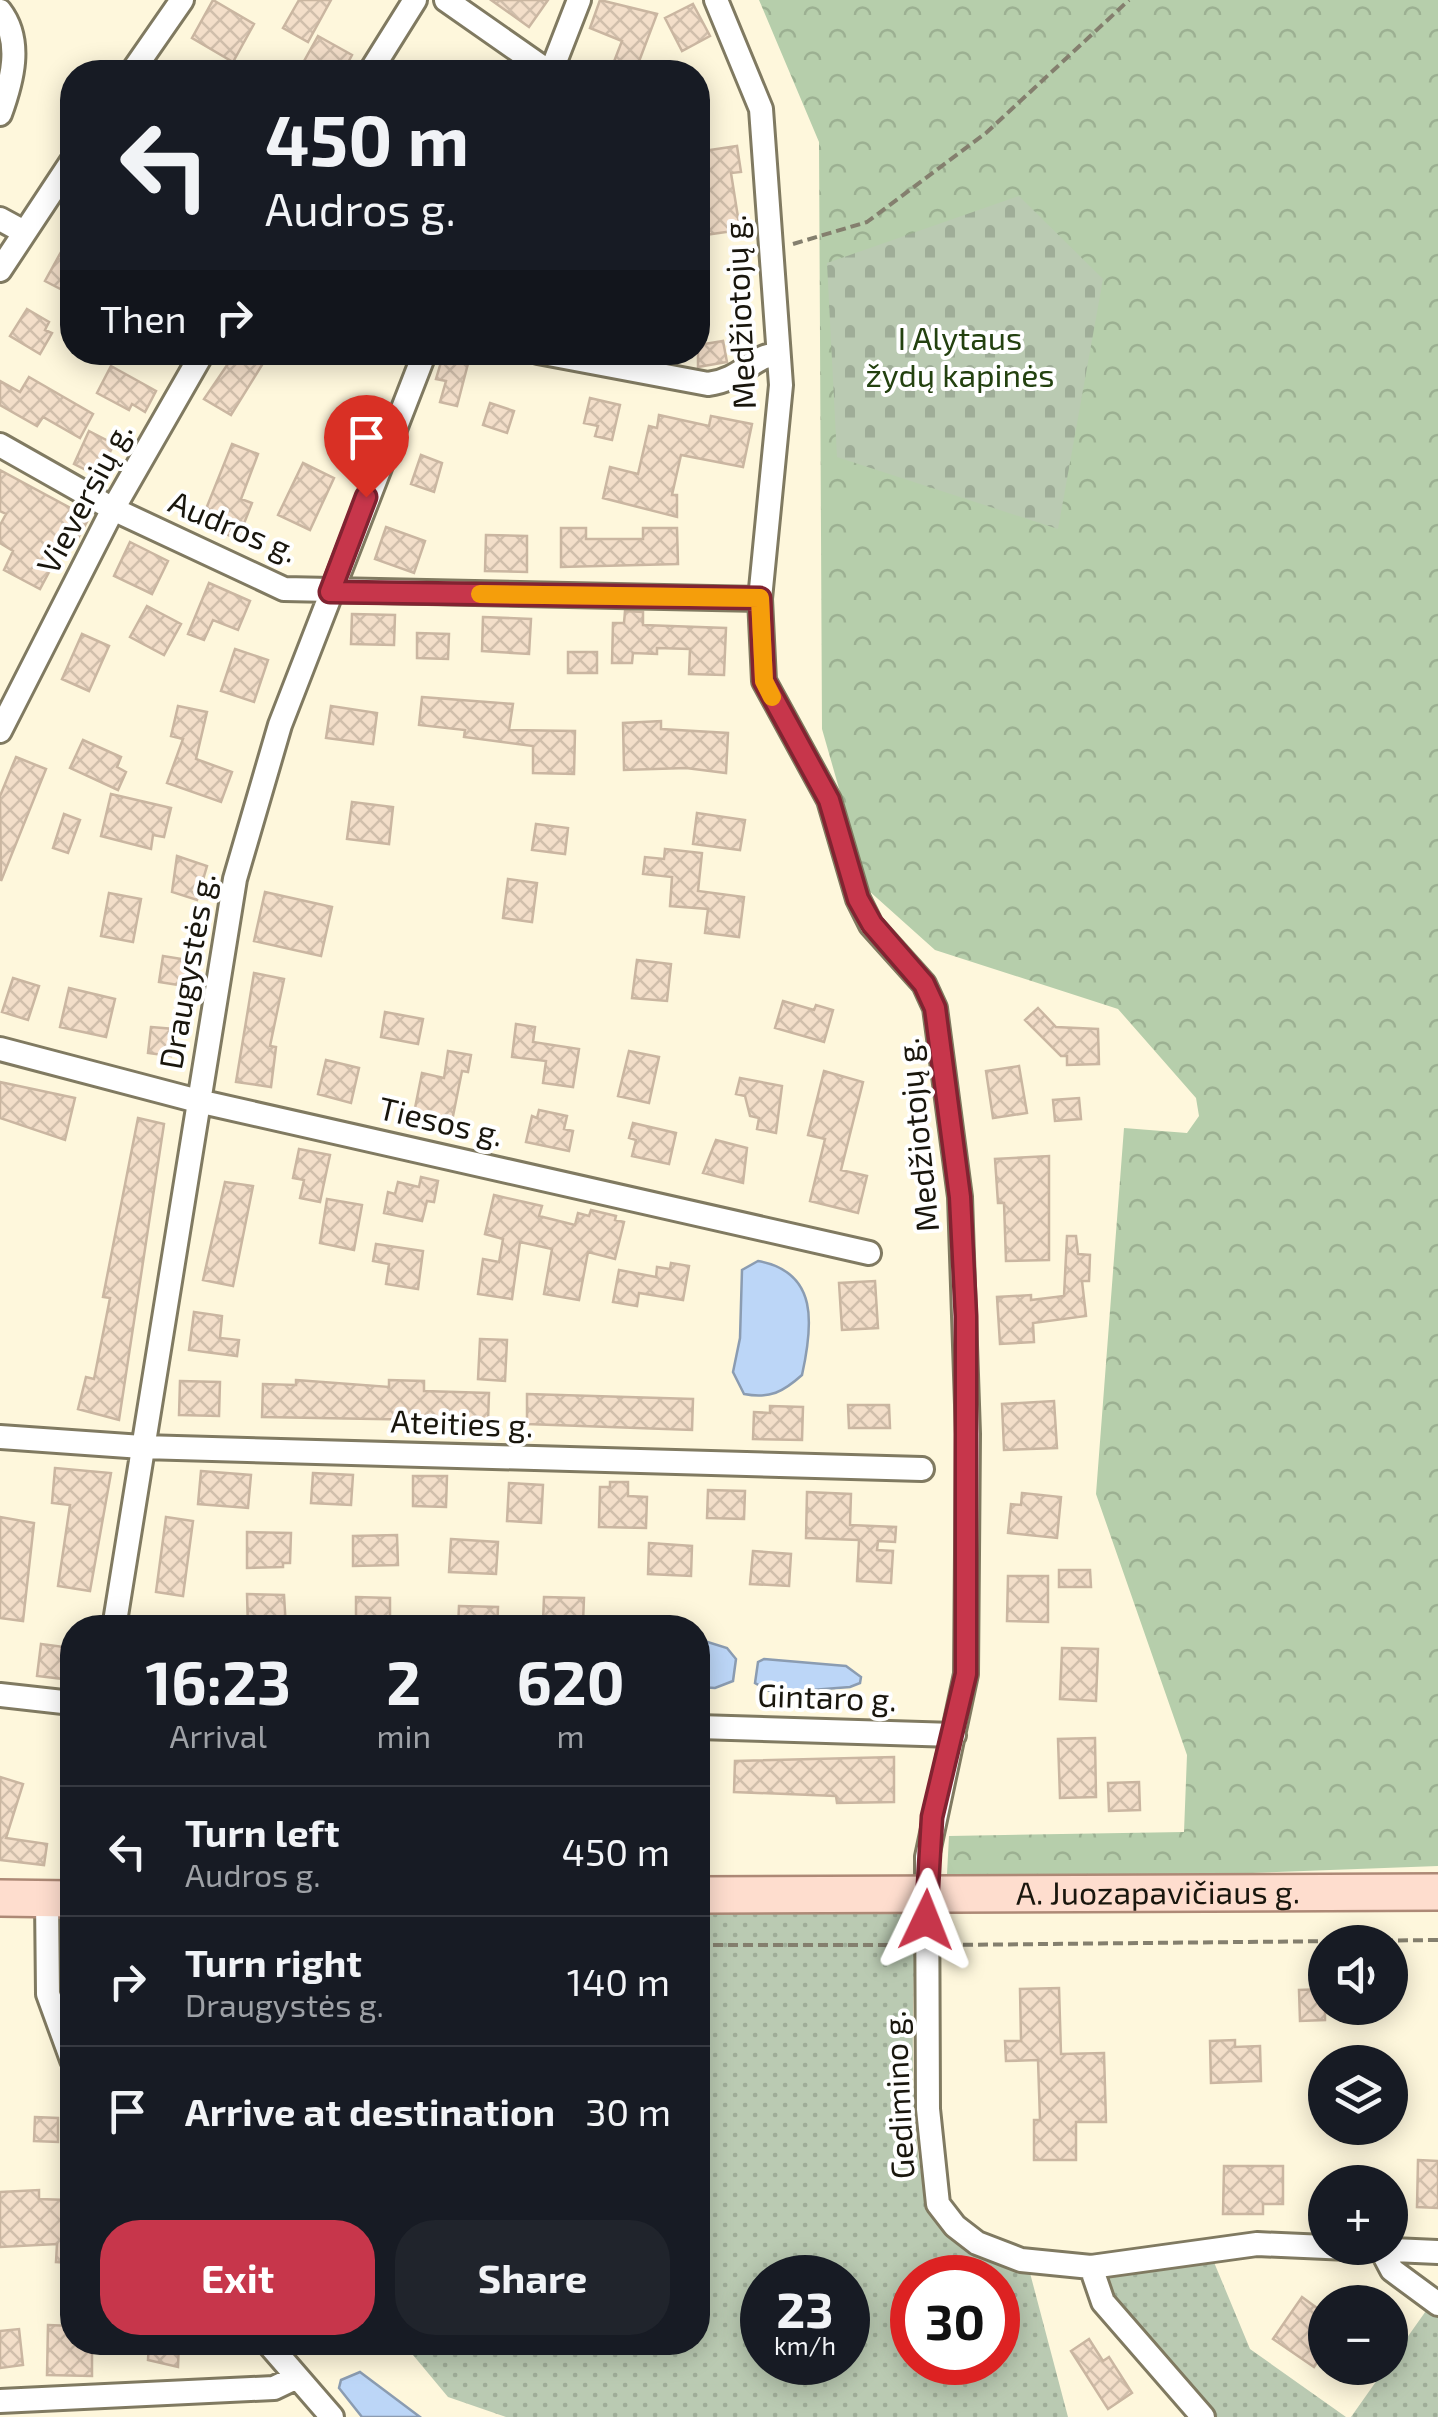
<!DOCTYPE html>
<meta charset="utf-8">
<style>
:root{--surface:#171b24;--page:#20242c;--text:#f1f3f6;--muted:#9ea1a6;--line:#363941;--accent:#c7364b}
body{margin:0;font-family:"Exo 2",sans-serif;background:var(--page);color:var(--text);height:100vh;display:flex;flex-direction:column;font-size:38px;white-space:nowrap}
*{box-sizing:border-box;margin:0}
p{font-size:32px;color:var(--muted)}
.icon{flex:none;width:55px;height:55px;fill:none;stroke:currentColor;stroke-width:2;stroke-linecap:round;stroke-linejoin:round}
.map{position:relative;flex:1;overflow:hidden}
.drawer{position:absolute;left:60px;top:1615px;width:650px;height:740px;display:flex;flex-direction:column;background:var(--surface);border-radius:40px;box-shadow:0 5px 25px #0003}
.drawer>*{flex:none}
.guide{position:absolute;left:60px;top:60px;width:650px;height:305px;border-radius:40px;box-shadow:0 5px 25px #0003;background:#171b24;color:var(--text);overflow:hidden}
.controls{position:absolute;left:1308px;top:1925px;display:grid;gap:20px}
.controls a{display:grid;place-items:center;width:100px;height:100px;border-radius:50%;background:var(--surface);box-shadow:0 5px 25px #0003;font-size:50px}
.speed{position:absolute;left:740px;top:2255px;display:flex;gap:20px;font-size:50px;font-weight:700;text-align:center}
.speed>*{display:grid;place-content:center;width:130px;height:130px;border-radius:50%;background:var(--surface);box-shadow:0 5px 25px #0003;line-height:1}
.speed small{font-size:25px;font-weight:400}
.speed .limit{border:15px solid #d22;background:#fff;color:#111}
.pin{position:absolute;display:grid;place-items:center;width:85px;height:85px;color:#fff;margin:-102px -42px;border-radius:50% 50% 50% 0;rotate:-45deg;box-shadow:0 0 10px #0007}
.pin .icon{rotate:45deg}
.me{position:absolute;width:110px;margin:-55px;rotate:2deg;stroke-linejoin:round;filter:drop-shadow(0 0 8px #0008)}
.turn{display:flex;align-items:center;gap:35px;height:210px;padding:0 40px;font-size:45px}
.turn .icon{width:130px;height:130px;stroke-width:2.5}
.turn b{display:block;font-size:70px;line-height:85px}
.then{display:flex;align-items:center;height:95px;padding:0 40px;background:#0003;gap:20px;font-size:38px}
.eta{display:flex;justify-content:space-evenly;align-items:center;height:170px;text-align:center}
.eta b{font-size:60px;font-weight:700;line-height:70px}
.cta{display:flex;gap:20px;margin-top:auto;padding:20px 40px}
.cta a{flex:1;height:115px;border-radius:40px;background:var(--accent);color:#fff;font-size:40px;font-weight:700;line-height:115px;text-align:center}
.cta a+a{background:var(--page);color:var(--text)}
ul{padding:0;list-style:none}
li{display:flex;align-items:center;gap:30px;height:130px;padding:0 40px;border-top:2px solid var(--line)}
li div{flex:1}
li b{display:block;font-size:38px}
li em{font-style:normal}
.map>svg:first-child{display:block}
.grass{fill:url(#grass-dots);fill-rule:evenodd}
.forest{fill:url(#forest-crowns)}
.cemetery{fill:url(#cemetery-stones)}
.water{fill:#bcd6f7;stroke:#8b9cb1;stroke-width:2.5}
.building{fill:url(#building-cross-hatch);stroke:#cab6a1;stroke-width:2.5}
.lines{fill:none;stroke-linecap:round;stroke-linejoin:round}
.street-casing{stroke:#807a61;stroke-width:28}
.primary-casing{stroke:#ad8976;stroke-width:40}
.path{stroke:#847f6e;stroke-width:4;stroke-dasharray:10 5;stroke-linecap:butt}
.street{stroke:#fff;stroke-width:22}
.primary{stroke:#feddce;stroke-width:35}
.route-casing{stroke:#812331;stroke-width:25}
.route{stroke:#c7364b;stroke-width:18}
.slow{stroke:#f59e0b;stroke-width:18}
.labels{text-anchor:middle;stroke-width:8;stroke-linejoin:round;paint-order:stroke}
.street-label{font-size:32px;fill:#19160d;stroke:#fff}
.park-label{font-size:32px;fill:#23410f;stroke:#fff}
</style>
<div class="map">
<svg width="1438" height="2417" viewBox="0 0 1438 2417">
<defs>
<pattern id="grass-dots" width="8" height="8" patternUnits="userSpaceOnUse" patternTransform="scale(2.5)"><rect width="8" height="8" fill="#bacab2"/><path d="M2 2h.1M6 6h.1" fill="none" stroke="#9fad98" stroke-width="1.8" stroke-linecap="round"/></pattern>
<pattern id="forest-crowns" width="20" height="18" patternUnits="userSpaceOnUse" patternTransform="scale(2.5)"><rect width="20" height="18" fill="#b6ceab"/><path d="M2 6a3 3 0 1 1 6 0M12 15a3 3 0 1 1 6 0" fill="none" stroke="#9cb092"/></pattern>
<pattern id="cemetery-stones" width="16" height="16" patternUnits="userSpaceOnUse" patternTransform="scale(2.5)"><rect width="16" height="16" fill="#bacab2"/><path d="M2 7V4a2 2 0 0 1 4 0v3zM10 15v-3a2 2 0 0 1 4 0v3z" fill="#9fad98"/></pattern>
<pattern id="building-cross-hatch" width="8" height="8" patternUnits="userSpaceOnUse" patternTransform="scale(2.5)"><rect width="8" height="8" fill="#f3dec9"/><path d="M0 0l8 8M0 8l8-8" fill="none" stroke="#d0beab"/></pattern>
</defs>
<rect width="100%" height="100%" fill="#fef7dc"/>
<path class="grass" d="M893,1909L905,1915L915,1934C914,1997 903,2184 942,2229C965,2255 998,2262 1030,2273L1068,2417H506L448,2397L403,2343L698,2342V1911ZM762,2278H848V2362H762ZM912,2278H998V2362H912Z
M1211,2255L1250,2349L1346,2417H1209L1125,2315L1104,2277Z
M1428,2308L1438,2314V2417H1351Z"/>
<path class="forest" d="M759,0H1438V1866L1199,1875L947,1874L949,1836L1184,1832L1187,1755L1096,1494L1124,1128L1187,1133L1199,1116L1196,1098L1118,1009L935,950L868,890L822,729L819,142Z"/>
<path class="cemetery" d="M1019,196L1103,279L1058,529L837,457L827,263Z"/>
<path class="water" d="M758,1261C819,1272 813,1325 802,1375C783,1392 770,1399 744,1394L733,1372L740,1338L742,1270Z
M698,1639L727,1648L736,1659L733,1681L715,1688L698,1687Z
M764,1659L846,1666L861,1677L860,1683L850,1687L773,1693L755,1683L758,1662Z
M360,2372L420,2417H362L339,2388L341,2380Z"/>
<path class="building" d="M213,0L254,24L233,62L192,38Z
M299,0H331L308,42L283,28Z
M491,0H548L529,27Z
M600,0L657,14L635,72H610L622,41L590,28Z
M693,4L710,36L682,51L665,18Z
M318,36L352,55L343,72H298Z
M737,146L741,172L731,173L740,230L705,235L698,167L705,166L703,151Z
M61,252L72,259V295L45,281Z
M27,309L49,322L45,330L52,333L40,354L10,336Z
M723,341L727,362L698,367V345Z
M236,352H270L231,415L204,399Z
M453,352L470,356L457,406L440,402L446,381L436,379L442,359L451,361Z
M111,366L156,391L145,412L132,404L129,410L97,393Z
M29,377L93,414L80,438L43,417L37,426L0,405V381L20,392Z
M590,398L620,405L612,440L595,436L598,426L584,423Z
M490,403L514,411L507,433L483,425Z
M659,415L709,426L711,416L752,424L743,467L681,455L672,495H677V517L603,498L610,467L638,474L649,426L657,428Z
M338,416L361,425L351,451L328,442Z
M89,431L114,444L98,476L74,464Z
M232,444L258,454L241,499L252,503L238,539L200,524Z
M421,455L442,463L434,492L411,484Z
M303,463L334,478L310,530L278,515Z
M0,470L89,518L72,549L64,544L40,589L4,570L13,551L0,543V525L6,514L0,511Z
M386,527L425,541L414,573L375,559Z
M561,528H586V539H643V528H677L678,564L561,567Z
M486,535L527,536V572L485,571Z
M130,542L168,561L152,594L114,576Z
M209,583L250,601L238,630L213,620L204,640L188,634Z
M147,606L181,624L164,655L130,637Z
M625,611L643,612V625L726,628L724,675L689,674L690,649L657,648V654L633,653L632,663H612L613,623H624Z
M352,614L395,615L394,645L351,644Z
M483,617L531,619L529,654L482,651Z
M417,633L449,634L448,659L417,658Z
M82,634L109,646L89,691L62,679Z
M235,649L268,660L254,702L221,691Z
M568,652H597V673H568Z
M422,697L513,704L509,730L575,731L574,774L533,773V746L464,737L465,730L419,725Z
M178,706L207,712L196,759L232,772L221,802L167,783L183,739L171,736Z
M331,706L377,713L373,744L326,738Z
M661,721V729L728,733L726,773L686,768L624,770L623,723Z
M83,740L121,757L117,767L126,772L118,790L70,768Z
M16,757L46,769L1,881L0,796Z
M111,794L171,808L164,837L153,835L151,849L101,836Z
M352,802L393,807L389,844L347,839Z
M697,813L745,820L740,850L693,844Z
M64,814L80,820L68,853L53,848Z
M536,824L568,828L565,854L532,850Z
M665,849L702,853L698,891L744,897L739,937L705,933L708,909L670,906L672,877L643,874L645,857L664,859Z
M177,856L207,866L197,900L172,892Z
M508,879L537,883L532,922L503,918Z
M265,892L332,907L321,956L254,941Z
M109,893L141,899L133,942L101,936Z
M163,956L188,960L185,986L159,982Z
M637,960L671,964L667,1001L632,998Z
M254,973L284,979L270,1046L276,1047L271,1087L236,1082Z
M13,978L39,986L28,1020L2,1012Z
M69,988L115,999L106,1037L60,1027Z
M783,1001L814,1010L816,1005L833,1010L824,1042L775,1028Z
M1038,1008L1056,1027L1098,1029L1099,1064L1067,1065V1056H1061L1025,1020Z
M385,1012L423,1019L418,1044L381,1037Z
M516,1024L535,1027L533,1042L579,1049L573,1087L543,1083L546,1061L512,1057Z
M151,1027L174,1029L171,1056L148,1053Z
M448,1051L471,1055L468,1072L462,1071L452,1121L414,1113L422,1073L444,1078Z
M629,1051L659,1057L649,1103L618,1096Z
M326,1060L359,1068L351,1103L318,1094Z
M1019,1066L1027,1113L993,1118L986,1071Z
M824,1071L863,1082L841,1170L867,1176L858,1213L810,1201L825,1139L808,1135Z
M740,1078L782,1086L776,1133L757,1129L759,1118L750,1116L745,1096L736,1094Z
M0,1082L75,1098L65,1140L0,1118Z
M1079,1098L1081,1119L1055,1121L1053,1100Z
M539,1110L567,1116L564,1129L573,1131L569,1151L526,1142L532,1116L537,1118Z
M138,1118L164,1124L119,1420L78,1409L86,1377L94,1379L110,1298L103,1297Z
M633,1123L676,1133L669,1164L632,1156L636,1140L629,1138Z
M716,1140L747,1148L743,1183L703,1173Z
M299,1149L330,1155L320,1202L300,1198L304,1180L293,1178Z
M1049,1156V1260L1006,1261L1004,1203H998L995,1159Z
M421,1177L438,1181L434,1202L427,1201L422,1221L384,1213L388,1192L395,1194L398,1182L419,1187Z
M225,1182L253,1186L233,1286L203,1280Z
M494,1195L542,1206L539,1216L575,1225L578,1213L589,1216L591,1210L616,1216L615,1220L624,1222L615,1259L588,1252L579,1300L544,1294L552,1249L520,1242L512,1299L478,1294L483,1259L499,1262L503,1239L485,1234Z
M327,1199L362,1205L354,1250L320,1243Z
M1067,1236H1076L1078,1254L1090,1255L1089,1281H1082L1086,1316L1033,1323L1034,1342L1000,1344L997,1297L1031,1295V1300L1064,1296Z
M376,1244L423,1251L418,1289L386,1284L389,1264L373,1261Z
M671,1263L689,1266L683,1300L639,1293L637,1306L613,1302L619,1270L656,1277L657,1267L670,1269Z
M875,1281L878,1328L842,1330L839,1283Z
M194,1312L222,1316L220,1338L239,1340L237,1356L189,1350Z
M480,1339L507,1340L505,1381L478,1379Z
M296,1380L389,1387V1380L424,1381V1391L489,1393L488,1421L262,1417L263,1384L296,1385Z
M180,1381L220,1382L219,1416L179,1415Z
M527,1394L693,1399L692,1430L527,1424Z
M1054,1401L1057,1448L1004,1450L1002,1404Z
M848,1405H889L890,1428H849Z
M770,1406L803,1407L802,1440L753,1439L754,1412L770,1413Z
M55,1468L111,1473L90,1591L58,1586L70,1505L52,1503Z
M201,1471L251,1475L248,1508L198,1504Z
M313,1473L353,1475L351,1505L311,1503Z
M413,1476H447L446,1507L413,1506Z
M610,1482H628V1496L647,1497L646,1528L599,1527L600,1487H610Z
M509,1483L543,1485L541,1523L507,1521Z
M708,1490L745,1491L744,1519L707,1518Z
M807,1492L851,1494L850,1525L896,1527L895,1542L878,1541L877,1550L893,1551L891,1583L857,1581L859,1540L806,1538Z
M1022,1493L1061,1497L1057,1538L1008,1533L1011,1504L1021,1505Z
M0,1517L34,1523L23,1621L0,1618Z
M166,1517L193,1521L183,1596L156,1592Z
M247,1532L291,1533L290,1563H283V1567L247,1568Z
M397,1535L398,1565L353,1566V1536Z
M451,1539L498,1542L496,1574L449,1572Z
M649,1543L692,1546L691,1576L648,1574Z
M753,1551L791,1554L789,1586L750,1584Z
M1059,1570H1090L1091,1587H1059Z
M1008,1576H1048V1622L1007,1621Z
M247,1594L284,1595L286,1628H248Z
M356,1597L390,1598V1625L356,1624Z
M544,1597L584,1598L583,1622L543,1621Z
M459,1606L498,1607L497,1628H458Z
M41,1644L72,1648V1680L37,1676Z
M1062,1648L1098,1649L1096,1701L1060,1699Z
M1095,1738L1096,1797L1060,1798L1058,1739Z
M894,1757V1802L837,1803L836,1796L734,1792L735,1761Z
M0,1777L23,1784L6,1838L47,1844L44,1865L0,1860Z
M1139,1782L1140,1810L1109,1811L1108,1783Z
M1059,1988L1061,2054L1104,2053L1106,2122H1076V2160H1034V2120H1040L1038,2060L1006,2061L1005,2041H1021L1020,1989Z
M1325,1989V2020L1300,2021L1299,1990Z
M1235,2040V2047L1260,2046L1261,2081L1211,2083L1210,2041Z
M35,2117L58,2118V2142L34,2141Z
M1418,2160L1438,2161V2208L1417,2207Z
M1224,2166H1283V2204H1263V2214H1223Z
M39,2190V2199L68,2200L72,2263L56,2262L57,2244L0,2247V2192Z
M1302,2297L1325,2314V2350L1314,2367L1273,2339Z
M48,2325L72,2326V2342H92V2376L47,2375Z
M19,2329L23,2365L0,2368V2331Z
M1089,2339L1103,2361L1109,2357L1132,2393L1108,2409L1071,2351Z
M149,2342H179L178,2367L148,2360Z"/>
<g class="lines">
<defs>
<path id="street" d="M446,0L549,72
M716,0L761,109L781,385L760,599L764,681L829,800L858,899L871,925L924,984L935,1008L960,1197L968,1434L966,1674L927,1857L928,2109L938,2204L955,2226L977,2243L1021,2260L1091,2267L1257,2244L1438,2252
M0,11C23,41 12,81 0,114
M132,72L182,0
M370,72L415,0
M551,72L579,0
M0,219L24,232
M0,270L72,161
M538,352L708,384C742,380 753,355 778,354
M0,445L113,509L284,589L760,599
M0,731L113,509L203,352
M0,1049L198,1101L869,1253
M0,1437L142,1447L922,1469
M114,1628L235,879L280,725L425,352
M0,1695L72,1703
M698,1727L954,1735
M47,1900L48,1994L72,2060
M1383,2253L1392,2270L1438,2304
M1091,2267L1103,2302L1203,2417
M267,2342L332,2417
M0,2401L274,2388L297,2377"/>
<g id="primary">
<path id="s1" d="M698,1895L1438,1892"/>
<path d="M0,1898L72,1899"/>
</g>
</defs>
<use href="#street" class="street-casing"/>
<use href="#primary" class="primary-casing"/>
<path class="path" d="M793,244L867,222L986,133L1129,0
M698,1945H908
M948,1945L1438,1940"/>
<use href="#street" class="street"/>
<use href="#primary" class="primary"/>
</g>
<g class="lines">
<defs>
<path id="route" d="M366,497L330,592L760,598L764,681L829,800L858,899L872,924L924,984L935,1008L960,1197L966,1316V1674L932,1817L926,1920"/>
</defs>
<use href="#route" class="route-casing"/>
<use href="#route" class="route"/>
<path class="slow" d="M480,594L760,598L764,681L772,697"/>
</g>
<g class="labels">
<g class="street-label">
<text transform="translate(740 312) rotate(-93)" y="11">Medžiotojų g.</text>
<text transform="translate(85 498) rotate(-62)" y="11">Vieversių g.</text>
<text transform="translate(233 527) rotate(23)" y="11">Audros g.</text>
<text transform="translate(188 971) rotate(-80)" y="11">Draugystės g.</text>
<text transform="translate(441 1122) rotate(13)" y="11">Tiesos g.</text>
<text transform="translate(918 1135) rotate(-96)" y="11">Medžiotojų g.</text>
<text transform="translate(462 1424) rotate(2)" y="11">Ateities g.</text>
<text transform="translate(827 1698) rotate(2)" y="11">Gintaro g.</text>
<text dy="11" stroke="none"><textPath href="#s1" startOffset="460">A. Juozapavičiaus g.</textPath></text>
<text transform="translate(899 2095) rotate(-93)" y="11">Gedimino g.</text>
</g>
<g class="park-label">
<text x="960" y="350">I Alytaus<tspan x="960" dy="37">žydų kapinės</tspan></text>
</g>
</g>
</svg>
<div class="controls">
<a><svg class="icon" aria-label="sound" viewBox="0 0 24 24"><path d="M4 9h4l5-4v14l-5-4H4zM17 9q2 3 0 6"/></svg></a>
<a><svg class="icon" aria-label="layers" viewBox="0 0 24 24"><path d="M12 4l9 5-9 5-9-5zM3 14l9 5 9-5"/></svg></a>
<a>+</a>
<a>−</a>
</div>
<div class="speed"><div>23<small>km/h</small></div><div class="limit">30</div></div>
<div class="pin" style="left:366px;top:497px;background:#d93025"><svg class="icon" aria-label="arrive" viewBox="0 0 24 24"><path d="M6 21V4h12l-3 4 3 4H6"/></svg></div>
<svg class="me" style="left:926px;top:1920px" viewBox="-20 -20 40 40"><path d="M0-17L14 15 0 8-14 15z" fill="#c7364b" stroke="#fff" stroke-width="4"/></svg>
<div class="guide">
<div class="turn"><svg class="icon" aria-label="left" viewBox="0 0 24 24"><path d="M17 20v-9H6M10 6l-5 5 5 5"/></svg><div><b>450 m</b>Audros g.</div></div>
<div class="then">Then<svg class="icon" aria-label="right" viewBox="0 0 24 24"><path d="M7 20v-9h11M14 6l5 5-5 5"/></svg></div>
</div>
<section class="drawer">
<div class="eta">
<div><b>16:23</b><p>Arrival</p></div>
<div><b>2</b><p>min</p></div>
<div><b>620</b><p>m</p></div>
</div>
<ul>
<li><svg class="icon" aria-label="left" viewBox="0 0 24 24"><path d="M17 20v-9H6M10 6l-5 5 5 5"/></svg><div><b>Turn left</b><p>Audros g.</p></div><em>450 m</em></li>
<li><svg class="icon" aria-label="right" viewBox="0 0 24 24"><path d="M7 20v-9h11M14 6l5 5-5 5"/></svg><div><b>Turn right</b><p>Draugystės g.</p></div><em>140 m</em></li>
<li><svg class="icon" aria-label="arrive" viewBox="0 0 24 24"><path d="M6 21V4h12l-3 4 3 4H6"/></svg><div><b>Arrive at destination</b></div><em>30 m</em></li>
</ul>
<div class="cta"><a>Exit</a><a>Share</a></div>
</section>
</div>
